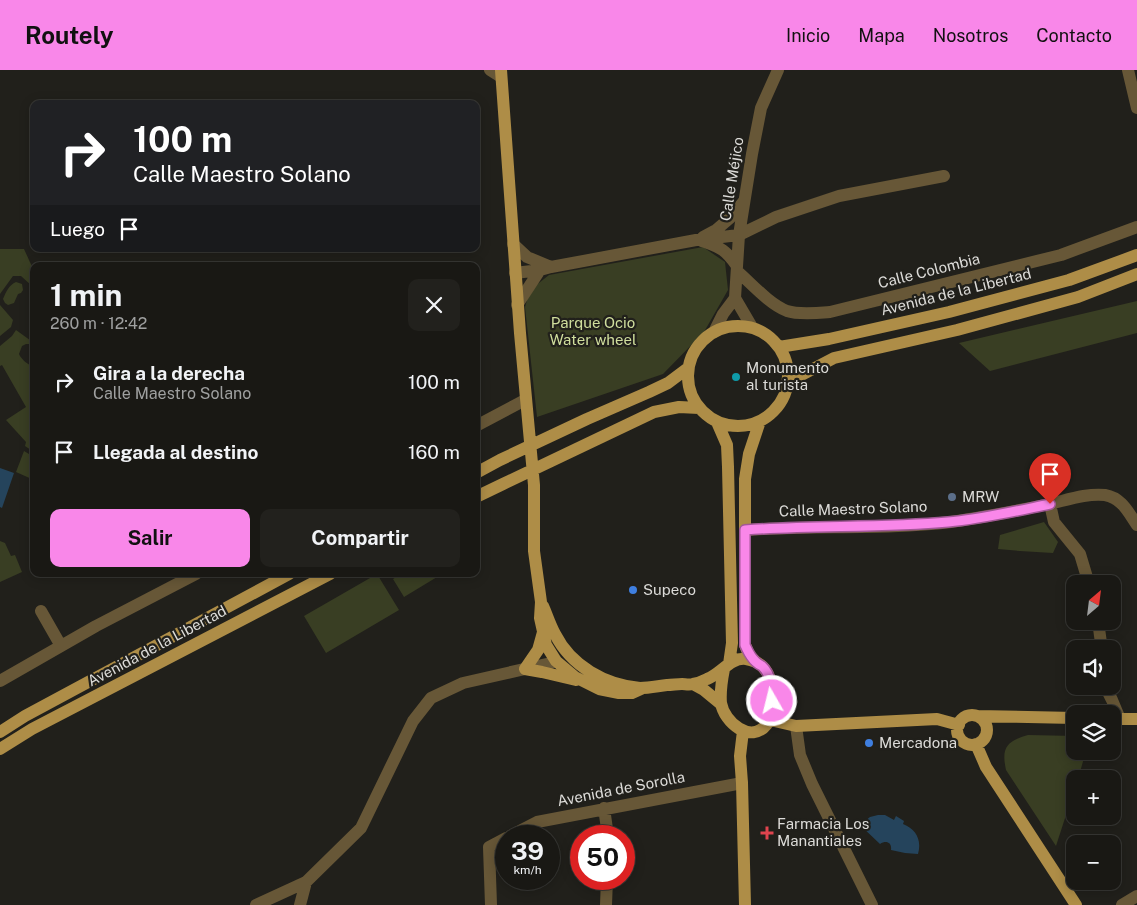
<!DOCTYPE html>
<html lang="es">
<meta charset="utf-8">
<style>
:root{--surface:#191814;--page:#22211d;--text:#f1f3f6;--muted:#9fa0a0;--line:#373734;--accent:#f987e9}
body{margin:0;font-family:"Public Sans",sans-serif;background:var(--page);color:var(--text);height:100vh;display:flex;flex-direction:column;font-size:19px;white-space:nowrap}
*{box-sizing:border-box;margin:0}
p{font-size:16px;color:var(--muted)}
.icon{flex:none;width:28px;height:28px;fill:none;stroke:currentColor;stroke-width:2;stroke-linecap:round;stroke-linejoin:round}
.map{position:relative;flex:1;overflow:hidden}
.drawer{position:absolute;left:30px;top:192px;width:450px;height:315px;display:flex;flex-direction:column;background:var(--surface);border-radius:10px;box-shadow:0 2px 12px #0003,0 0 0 1px var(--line)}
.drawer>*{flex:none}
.guide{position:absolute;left:30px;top:30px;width:450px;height:152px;border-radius:10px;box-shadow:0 2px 12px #0003,0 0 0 1px var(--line);background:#202124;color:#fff;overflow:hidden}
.needle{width:32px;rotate:28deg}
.tools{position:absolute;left:1066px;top:505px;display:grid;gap:10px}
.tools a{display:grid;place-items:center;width:55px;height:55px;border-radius:10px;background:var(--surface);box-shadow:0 2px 12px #0003,0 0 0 1px var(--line);font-size:25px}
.speed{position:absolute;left:495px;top:755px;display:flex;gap:10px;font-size:25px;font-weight:700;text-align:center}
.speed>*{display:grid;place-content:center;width:65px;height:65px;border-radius:50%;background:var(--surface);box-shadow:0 2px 12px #0003,0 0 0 1px var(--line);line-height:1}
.speed small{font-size:12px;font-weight:400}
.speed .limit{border:8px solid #d22;background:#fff;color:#111}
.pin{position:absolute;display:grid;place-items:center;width:42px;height:42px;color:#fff;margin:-51px -21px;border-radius:50% 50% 50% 0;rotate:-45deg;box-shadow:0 0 5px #0007}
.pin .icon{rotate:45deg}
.me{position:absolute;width:55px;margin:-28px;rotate:352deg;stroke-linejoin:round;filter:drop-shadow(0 0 4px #0008)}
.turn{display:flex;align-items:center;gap:18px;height:105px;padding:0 20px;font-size:22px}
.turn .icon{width:65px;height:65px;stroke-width:2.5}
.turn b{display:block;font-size:35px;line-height:42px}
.then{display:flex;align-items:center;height:48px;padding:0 20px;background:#0003;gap:10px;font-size:19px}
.round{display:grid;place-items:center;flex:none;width:52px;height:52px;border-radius:10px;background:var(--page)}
.overview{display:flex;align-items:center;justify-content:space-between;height:85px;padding:0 20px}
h1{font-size:30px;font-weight:700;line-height:38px}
.button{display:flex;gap:10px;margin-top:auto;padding:10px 20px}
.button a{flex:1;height:58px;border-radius:10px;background:var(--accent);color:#111;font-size:20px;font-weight:700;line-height:58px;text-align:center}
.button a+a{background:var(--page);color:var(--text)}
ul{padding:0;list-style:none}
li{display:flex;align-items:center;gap:15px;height:70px;padding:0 20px}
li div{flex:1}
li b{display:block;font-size:19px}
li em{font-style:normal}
header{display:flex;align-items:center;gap:30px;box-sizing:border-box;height:70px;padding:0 25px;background:var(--accent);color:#111}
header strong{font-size:24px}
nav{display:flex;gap:28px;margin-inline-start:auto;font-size:18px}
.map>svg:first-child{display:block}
.green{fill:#393e23}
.water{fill:#25445c}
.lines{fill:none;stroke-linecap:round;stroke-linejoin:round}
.minor{stroke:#675737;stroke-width:12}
.major{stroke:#ae8d47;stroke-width:12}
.route-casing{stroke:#a25897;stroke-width:12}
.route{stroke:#f987e9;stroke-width:9}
.culture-dot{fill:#0f9aa8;stroke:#21201b;stroke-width:2}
.service-dot{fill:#5c6f8a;stroke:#21201b;stroke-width:2}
.shop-dot{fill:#3f7fe0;stroke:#21201b;stroke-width:2}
.health-dot{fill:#e0444e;stroke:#21201b;stroke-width:2}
.labels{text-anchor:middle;stroke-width:4.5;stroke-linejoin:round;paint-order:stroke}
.street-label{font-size:15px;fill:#dcdbd8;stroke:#21201b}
.park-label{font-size:15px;fill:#d0de9d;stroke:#21201b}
.poi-label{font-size:15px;fill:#dcdbd8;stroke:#21201b;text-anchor:start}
</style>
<header>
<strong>Routely</strong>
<nav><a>Inicio</a><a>Mapa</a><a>Nosotros</a><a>Contacto</a></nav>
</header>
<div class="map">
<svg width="1137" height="835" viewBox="0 0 1137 835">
<rect width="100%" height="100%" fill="#21201b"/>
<path class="green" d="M703,177L725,192L728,220L704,262L663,304L537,347L525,237L530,220L549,205Z
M0,179H24L34,201V215L32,216L21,206H13L0,224Z
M16,212L22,214L23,220L21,223L18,224L14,233L8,235L5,233L3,229C6,222 9,215 16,212Z
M1137,231V263L990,301L959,273Z
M0,235L13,250L11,257L0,266Z
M16,260L34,273V274H26L22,276L19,284C21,289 28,295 34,297V382L25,376L26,372L6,350L26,337L2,295L0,296V276L12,266Z
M24,381L34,387V410L16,402Z
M1044,452L1058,472L1053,483L1020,481L998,479L1000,465Z
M0,471L5,473L11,486L15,485L22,502L0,512Z
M377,504L399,540L326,583L304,546Z
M401,504H442L404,527L393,509Z
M1028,665L1075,666V681H1086L1078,709H1075V717L1056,776L1006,700C1001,677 1007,671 1028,665Z"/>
<path class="water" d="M0,398L14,403L2,438L0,437Z
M878,745H885L894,750L896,746L904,751L903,754C916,759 922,770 918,784L905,783L891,780C892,772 886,770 880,774L860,755L870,747Z"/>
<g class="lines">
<path class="minor" d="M490,0L501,7
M1128,0L1137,38
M703,167L716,160L730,148L744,131
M702,171C721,178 725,179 737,196
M513,174L527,187L551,197
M737,201C751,213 769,234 787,241C799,245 818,243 830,242L1061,185L1137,157
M515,203L540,200L551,197L696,170L739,165L776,147L839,126L944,106
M735,228L752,257
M517,235L540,200
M714,262L723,244L735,228L739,165L752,84L761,38L778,0
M476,356L525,330
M1050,434L1054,452L1080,484L1089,514
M745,460C813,455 883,460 951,452C984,447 1016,441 1049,434C1067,430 1087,423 1105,425C1122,428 1128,442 1137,455
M41,541L61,576
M1098,551L1101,573L1100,579
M0,611L96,556L196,504
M1105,616L1112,630L1120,649
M796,656L800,685L812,714L872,835
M604,738L608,766
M510,766L537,752L742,713
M256,835L306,812
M300,835L306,812L361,758L413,651L431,628L463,613L551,593L556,591
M491,835L489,777L506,768
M606,835L607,809
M1122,835L1137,826"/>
<path class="major" d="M501,0L520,263L534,415V481L541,532L540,548L546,575L556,591L575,607L599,619L619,623H632L643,618
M688 306a50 50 0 1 1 100 0a50 50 0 1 1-100 0Z
M779,277L829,269L949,242L1069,210L1137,185
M788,312L834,288L957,260L1078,227L1137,204
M717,352L727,375L728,397L732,573L729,594
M476,403L500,390L587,349L649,322L668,313L688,298
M476,427L503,414L654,342L679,337L699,338
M543,536C547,545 550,555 555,564C571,596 605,615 640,618C649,618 658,616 667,615C672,615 677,614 682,614C685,614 689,615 693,614C698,613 703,611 707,609C721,604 730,587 746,589C752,590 759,593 763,597C774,608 777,643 767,654C751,675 724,652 721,633C720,622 722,609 724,599
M543,562L538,580L525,599L542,602L576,610
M756,592L749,585L745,575V409L749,384L760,351
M693,614L704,620L721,634
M957 660a15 15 0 1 1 30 0a15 15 0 1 1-30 0Z
M977,646L1075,648
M1112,649H1137
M770,650L796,656L937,649L959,655
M743,661L740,686L742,713L745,835
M0,662L25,646L289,504
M976,674L986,697L1076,835
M0,679L32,659L330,504"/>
</g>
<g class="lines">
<defs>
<path id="route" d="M772,631C773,620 771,604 762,596C760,595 758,594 756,592C750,587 748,581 745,575V460C813,455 881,458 948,452C982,449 1016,441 1050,434"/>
</defs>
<use href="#route" class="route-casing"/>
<use href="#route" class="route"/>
</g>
<circle class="culture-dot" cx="736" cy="307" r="5"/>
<circle class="service-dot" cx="952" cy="427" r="5"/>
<g class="shop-dot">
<circle cx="633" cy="520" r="5"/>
<circle cx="869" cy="673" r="5"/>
</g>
<path class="health-dot" d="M764.5 755.5h5v5h5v5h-5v5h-5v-5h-5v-5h5z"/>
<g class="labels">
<g class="street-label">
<text transform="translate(732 109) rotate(-81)" y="5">Calle Méjico</text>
<text transform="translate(929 201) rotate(-14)" y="5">Calle Colombia</text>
<text transform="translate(956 222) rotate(-14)" y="5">Avenida de la Libertad</text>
<text transform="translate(853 439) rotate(-2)" y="5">Calle Maestro Solano</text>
<text transform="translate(157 576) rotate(-28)" y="5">Avenida de la Libertad</text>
<text transform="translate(621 719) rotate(-11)" y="5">Avenida de Sorolla</text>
</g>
<g class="park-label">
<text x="593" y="258">Parque Ocio<tspan x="593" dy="17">Water wheel</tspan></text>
</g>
<g class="poi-label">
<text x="746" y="303">Monumento<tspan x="746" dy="17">al turista</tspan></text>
<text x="962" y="432">MRW</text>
<text x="643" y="525">Supeco</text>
<text x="879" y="678">Mercadona</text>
<text x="777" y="759">Farmacia Los<tspan x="777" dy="17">Manantiales</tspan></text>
</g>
</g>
</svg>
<div class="tools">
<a><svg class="needle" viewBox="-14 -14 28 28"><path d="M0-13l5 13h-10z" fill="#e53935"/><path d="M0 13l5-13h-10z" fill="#9fa0a0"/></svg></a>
<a><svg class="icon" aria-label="sound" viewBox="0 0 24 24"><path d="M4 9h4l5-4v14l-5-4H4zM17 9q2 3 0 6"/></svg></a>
<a><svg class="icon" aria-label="layers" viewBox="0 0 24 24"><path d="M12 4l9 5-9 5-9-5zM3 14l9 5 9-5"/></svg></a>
<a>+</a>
<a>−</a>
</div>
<div class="speed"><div>39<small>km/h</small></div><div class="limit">50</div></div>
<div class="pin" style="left:1050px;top:434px;background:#d93025"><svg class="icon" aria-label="arrive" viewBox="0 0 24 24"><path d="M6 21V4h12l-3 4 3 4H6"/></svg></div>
<svg class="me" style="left:772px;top:631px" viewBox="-20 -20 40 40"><circle r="17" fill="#f987e9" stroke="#fff" stroke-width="3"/><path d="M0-11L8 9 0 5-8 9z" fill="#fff"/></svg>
<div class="guide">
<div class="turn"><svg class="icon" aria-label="right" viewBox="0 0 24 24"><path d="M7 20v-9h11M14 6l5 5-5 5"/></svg><div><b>100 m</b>Calle Maestro Solano</div></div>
<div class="then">Luego<svg class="icon" aria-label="arrive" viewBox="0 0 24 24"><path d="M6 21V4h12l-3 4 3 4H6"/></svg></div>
</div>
<section class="drawer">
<div class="overview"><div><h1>1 min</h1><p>260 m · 12:42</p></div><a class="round"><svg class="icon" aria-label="close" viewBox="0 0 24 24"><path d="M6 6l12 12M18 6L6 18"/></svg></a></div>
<ul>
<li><svg class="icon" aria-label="right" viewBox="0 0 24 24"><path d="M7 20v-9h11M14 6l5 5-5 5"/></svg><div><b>Gira a la derecha</b><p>Calle Maestro Solano</p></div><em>100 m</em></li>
<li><svg class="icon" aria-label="arrive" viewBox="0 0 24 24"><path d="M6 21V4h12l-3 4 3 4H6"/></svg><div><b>Llegada al destino</b></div><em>160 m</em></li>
</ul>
<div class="button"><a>Salir</a><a>Compartir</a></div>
</section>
</div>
